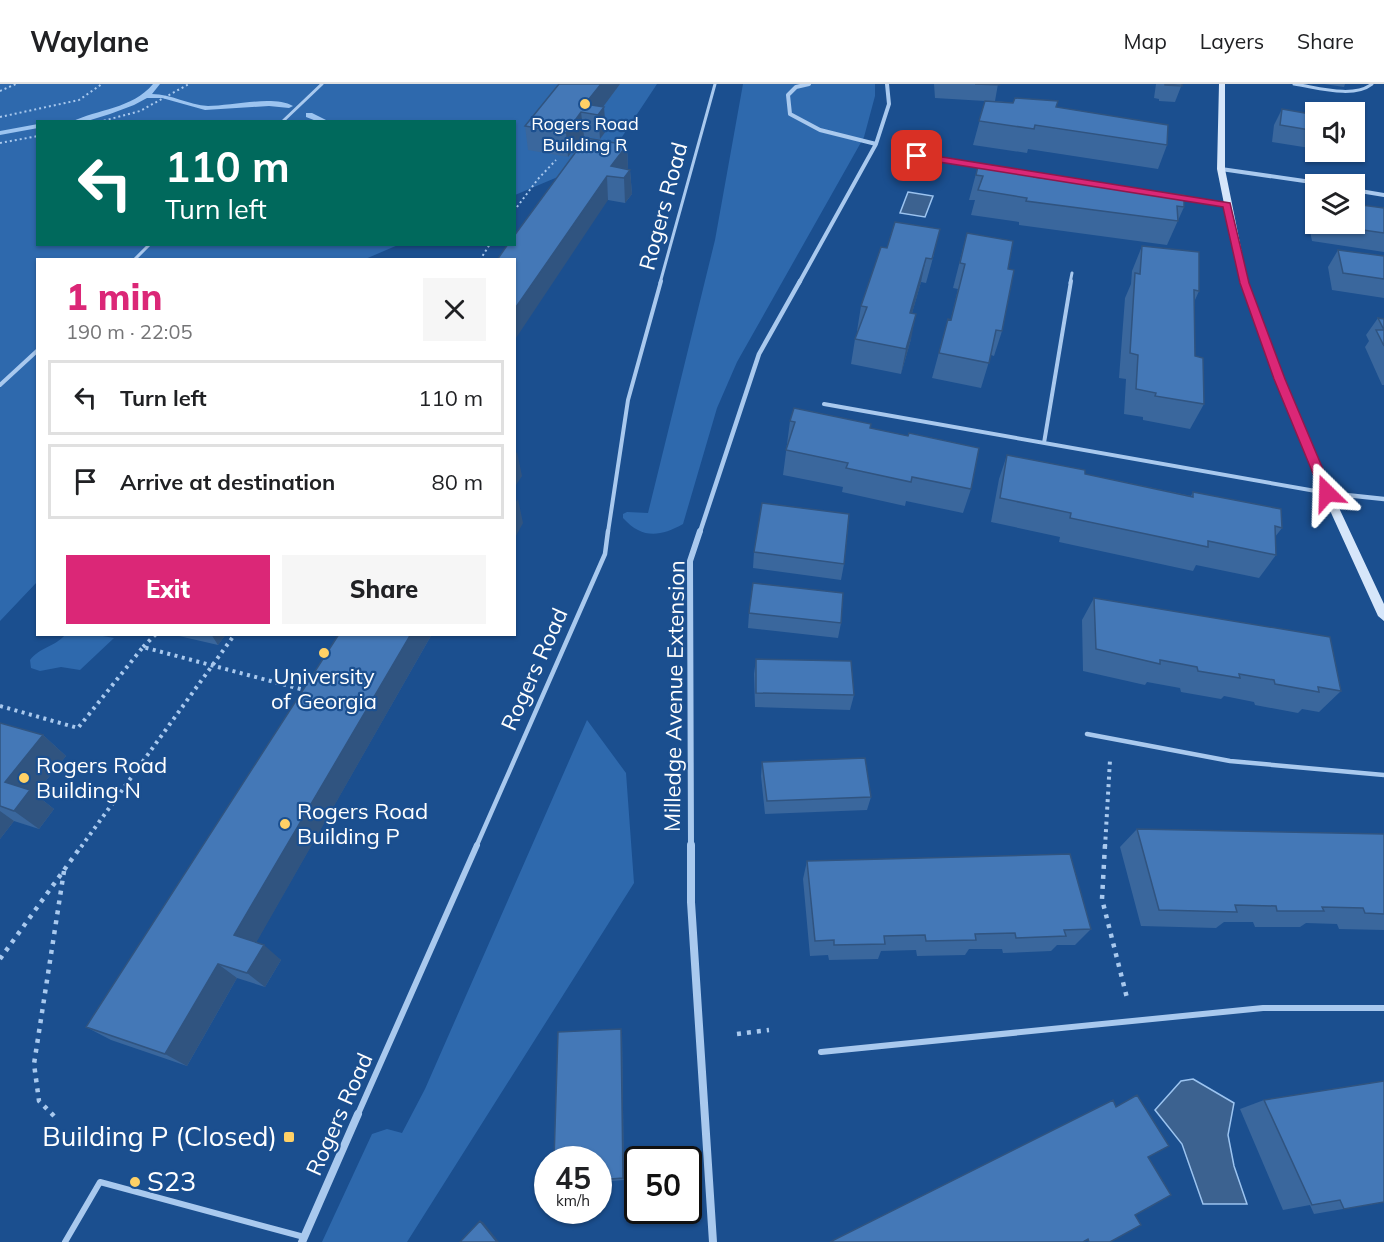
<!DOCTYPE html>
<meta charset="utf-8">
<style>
:root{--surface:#fff;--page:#f6f6f6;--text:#202124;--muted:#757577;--line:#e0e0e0;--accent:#db2777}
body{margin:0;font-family:Mulish,sans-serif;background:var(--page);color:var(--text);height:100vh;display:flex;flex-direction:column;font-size:22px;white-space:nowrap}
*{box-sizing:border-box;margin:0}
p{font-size:20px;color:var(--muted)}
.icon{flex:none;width:33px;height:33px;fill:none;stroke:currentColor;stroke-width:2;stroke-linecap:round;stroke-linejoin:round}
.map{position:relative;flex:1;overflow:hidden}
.sheet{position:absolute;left:36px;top:174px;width:480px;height:378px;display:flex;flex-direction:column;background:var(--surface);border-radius:0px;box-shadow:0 2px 4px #0004}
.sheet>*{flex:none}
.guide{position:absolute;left:36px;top:36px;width:480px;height:126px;border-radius:0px;box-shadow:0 2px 4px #0004;background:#00695c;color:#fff;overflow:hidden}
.buttons{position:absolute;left:1305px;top:18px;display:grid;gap:12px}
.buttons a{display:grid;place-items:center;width:60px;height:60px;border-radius:0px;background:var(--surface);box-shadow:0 2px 4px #0004;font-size:30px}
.speed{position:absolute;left:534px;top:1062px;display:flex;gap:12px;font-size:30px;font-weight:700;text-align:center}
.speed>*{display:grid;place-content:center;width:78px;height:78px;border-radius:50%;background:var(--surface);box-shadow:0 2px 4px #0004;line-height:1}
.speed small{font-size:15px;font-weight:400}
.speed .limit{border:3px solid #111;border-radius:9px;background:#fff;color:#111}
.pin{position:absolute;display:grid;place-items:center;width:51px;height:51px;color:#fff;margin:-26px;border-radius:12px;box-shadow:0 3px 9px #0006}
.me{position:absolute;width:66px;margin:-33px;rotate:338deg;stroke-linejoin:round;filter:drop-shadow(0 0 4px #0008)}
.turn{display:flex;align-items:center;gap:21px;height:126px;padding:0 30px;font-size:27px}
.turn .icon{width:78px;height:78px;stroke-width:2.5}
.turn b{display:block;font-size:42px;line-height:51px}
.round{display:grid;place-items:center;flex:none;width:63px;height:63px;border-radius:0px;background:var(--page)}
.overview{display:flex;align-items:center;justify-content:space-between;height:102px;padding:0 30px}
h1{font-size:36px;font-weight:800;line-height:45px;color:var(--accent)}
.cta{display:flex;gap:12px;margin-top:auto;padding:12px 30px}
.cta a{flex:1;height:69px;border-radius:0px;background:var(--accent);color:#fff;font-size:24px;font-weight:800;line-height:69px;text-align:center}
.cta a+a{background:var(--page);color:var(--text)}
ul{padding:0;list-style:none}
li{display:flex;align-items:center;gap:18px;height:75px;margin:0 12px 9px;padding:0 18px;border:3px solid var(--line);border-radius:0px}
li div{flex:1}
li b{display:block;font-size:22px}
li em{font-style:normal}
header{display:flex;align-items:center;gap:36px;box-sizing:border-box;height:84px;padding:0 30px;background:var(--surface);border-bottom:2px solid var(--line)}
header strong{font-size:28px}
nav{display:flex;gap:33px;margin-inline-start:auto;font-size:21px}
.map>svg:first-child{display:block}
.green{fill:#2e69ad}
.water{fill:#3c6290;stroke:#9cc4f0;stroke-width:1.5}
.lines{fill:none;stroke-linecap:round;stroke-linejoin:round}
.stream{fill:#9cc4f0;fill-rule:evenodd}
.path-far2{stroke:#a9c9ee;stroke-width:2;stroke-dasharray:2 3;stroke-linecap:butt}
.path-far1{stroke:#a9c9ee;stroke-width:4;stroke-dasharray:3 4.5;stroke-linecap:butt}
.path{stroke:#a9c9ee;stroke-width:4.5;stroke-dasharray:4 6;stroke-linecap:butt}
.lane-far3{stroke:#a9c9ee;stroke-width:3}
.lane-far2{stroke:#a9c9ee;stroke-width:4}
.lane-far1{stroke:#a9c9ee;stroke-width:4.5}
.lane{stroke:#a9c9ee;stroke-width:6}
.street-far3{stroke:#a9c9ee;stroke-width:4}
.street-far2{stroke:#a9c9ee;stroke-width:4.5}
.street-far1{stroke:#a9c9ee;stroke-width:6}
.street{stroke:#a9c9ee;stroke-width:8}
.secondary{fill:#d6e6fa;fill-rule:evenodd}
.wall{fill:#3a679d}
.shaded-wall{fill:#305480}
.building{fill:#4478b7;stroke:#305480;stroke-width:1.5}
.route{fill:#db2777;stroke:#8e194d;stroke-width:1.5}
.poi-dot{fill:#ffd166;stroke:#1b4f8f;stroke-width:2}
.labels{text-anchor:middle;stroke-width:4.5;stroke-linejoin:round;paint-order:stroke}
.far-poi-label{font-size:18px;fill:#fff;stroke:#1b4f8f}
.street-label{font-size:22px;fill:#fff;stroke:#1b4f8f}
.poi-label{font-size:22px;fill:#fff;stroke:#1b4f8f;text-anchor:start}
.near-poi-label{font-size:27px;fill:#fff;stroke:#1b4f8f;text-anchor:end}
</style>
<header>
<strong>Waylane</strong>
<nav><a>Map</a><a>Layers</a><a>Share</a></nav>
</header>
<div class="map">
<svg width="1384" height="1158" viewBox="0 0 1384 1158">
<rect width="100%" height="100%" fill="#1b4f8f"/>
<path class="green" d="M0,0H657L610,71L515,111L514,38H38V160L398,161L363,176H38L37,498L0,537Z
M743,0H875V12L864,53L737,278L717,324L683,440C660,453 642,455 623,434V430L627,428L648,429L715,156Z
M66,550L97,551L114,554L80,586L61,583L40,587L31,584L30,576C40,563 55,563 66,550Z
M587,636L626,689L634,799L407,1158H322L372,1050L387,1045L402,1049L425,1005Z"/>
<path class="water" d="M908,108L933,112L925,133L900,129Z
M1193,995L1234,1019L1228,1051L1234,1082L1247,1120H1203L1182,1060L1155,1026L1181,997Z"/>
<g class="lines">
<path class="stream" d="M153,0H160L152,10C171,10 189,21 208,22C231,22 273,11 293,22L289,24L269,22L205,26L162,14H147L134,21L110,30L84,38H71C98,25 132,25 153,0Z
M306,29H312L330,38H319L306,33Z
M38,40V44L0,51V47Z"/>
<path class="path-far2" d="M0,7L16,0
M0,33L79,16L102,0
M99,38L140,27L189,0
M0,59L38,52
M514,127L538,95L556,76
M480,176L490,160"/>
<path class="path-far1" d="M143,563L156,550
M0,622L78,644L143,563L308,607
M81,763L235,550
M1105,763L1110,676"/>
<path class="path" d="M1105,761L1102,815L1127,914
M0,875L82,761
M737,950L769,946
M54,1032L39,1017L34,980L64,787"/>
<path class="lane-far3" d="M1294,0C1316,3 1353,15 1372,0
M282,38L322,0
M917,72L996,85
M1028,90L1103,102
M1179,114L1227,121
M134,176L150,160
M660,199L715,0
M1070,199L1072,189"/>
<path class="lane-far2" d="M0,301L38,266
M824,320L1327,409
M1044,359L1071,197
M608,448L628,316L661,197"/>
<path class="lane-far1" d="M1087,650L1230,677L1384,691
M476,763L605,470L608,447"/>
<path class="lane" d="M821,968L1263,924H1384
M358,1030L477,761
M65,1158L100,1098L304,1153"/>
<path class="street-far3" d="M809,0L796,3L788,11L790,30L820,46L876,60
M1221,85L1325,100
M1354,106L1384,111
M799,199L876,60L889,20L887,0"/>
<path class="street-far2" d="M1327,409L1384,415
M700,448L759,270L800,197"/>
<path class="street-far1" d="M691,763L690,477L700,447"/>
<path class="street" d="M691,761V818L713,1158
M302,1158L358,1030"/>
<path class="secondary" d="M1219,0H1225V85L1248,199L1285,295L1332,409L1384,520V537L1378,532L1322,409L1275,295L1240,199L1217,85Z"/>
</g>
<path class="wall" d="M559,0H620L603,23L606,47L600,55L584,52L568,73L528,66L525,42Z
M934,0H998L995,17L1056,23L1167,61L1158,85L1028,65L1027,69L973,61L985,17L935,14Z
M1156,0H1182L1175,18L1159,17V15L1154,14Z
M1324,0H1345L1344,3Z
M1282,25L1316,31V65L1272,58L1274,41Z
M586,54L627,61L628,85L630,86L632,110L625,119L608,116Z
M1327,68H1344L1342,70Z
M978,82L1034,93L1184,123L1167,161L1019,141V138L971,131L975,116H969Z
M1316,117V140H1354L1384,124V168L1312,157L1307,132Z
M967,149L1008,185L1002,247L994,272L991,271L981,304L932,294L948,235H951L958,205L953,204Z
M1142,162L1199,207L1195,216V272L1204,320L1190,345L1143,336V333L1124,330L1126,295L1119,294L1125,214L1131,200L1132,187Z
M881,163L934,170L926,199L921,198L912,229L911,255L901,290L851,280L855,255L858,247H857L861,222Z
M1338,166L1384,172V214L1332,206L1328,183Z
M1378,234L1384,235V301H1382L1365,263L1369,257L1366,251Z
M790,337L870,344L971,405L963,429L906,417L905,422L842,408L843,403L783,391Z
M1007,371L1085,390L1191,412L1193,408L1282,444L1275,453L1276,471L1259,494L1196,481L1193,487L1059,458L1060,453L991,438L999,395Z
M754,468L844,480L841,496L753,484Z
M1094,514L1341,607L1319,628L1302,625L1298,629L1255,621L1254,618L1224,612L1221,615L1181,608L1180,604L1147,598L1145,601L1083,587L1082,536Z
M749,529L841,539L838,554L748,544Z
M178,550H226L218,561L179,552Z
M339,550H432L256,858L281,876L265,903L237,894L187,982L111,956L86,943Z
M756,575L854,611L850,626L755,623L754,590Z
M0,639L43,651L66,672L35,710L54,725L39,745L14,737L0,755Z
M762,678L871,713L867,726L765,730L761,692Z
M1137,745L1384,750V846L1339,845L1337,840L1306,839L1300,843H1255L1253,838H1224L1216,844L1141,842L1120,763Z
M807,777L1091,845L1075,861H1057L1051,867L1003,869L1002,865H969L965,871L917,872L916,866L881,867L878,875L829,876L828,871L810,872L803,795Z
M622,949L624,1096L598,1098V1076Z
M1264,1016L1384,1118L1314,1130L1310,1121L1283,1126L1240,1025Z"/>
<path class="shaded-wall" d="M601,0H620L597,31L585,20Z
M604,23L606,47L600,55L598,31Z
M581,28L584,52L568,73L566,49Z
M627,61L628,85L611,82Z
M630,86L632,110L625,119L624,94Z
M607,92L608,116L514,257V226Z
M926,174L921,198L905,254L910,229Z
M916,230L911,255L901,290L906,265Z
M517,368L522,392L514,404V372Z
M518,415L523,439L516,452L514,446V420Z
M211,550H226L218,561Z
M411,550H432L252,866L234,851Z
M43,651L66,672L35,710L54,725L39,745L14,727L5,698Z
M0,727L14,737L0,755Z
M264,861L281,876L265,903L247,889Z
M218,880L237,894L187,982L165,970Z
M621,945L622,949L624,1096L623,1094Z
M480,1137L483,1138L499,1158H497Z"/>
<path class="building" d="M559,0H601L585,20L604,23L598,31L581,28L566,49L525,42Z
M975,0H998L999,1Z
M1165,0H1182V2L1165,1Z
M1015,14L1058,17L1056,23L1168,41L1167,61L1035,41L1034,45L979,37L985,17L1013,19Z
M1282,25L1316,31V47L1280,41Z
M586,54L627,61L611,82L630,86L624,94L607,92L514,226V176H497L508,160H514V152Z
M978,82L1034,90V93L1184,111V123L1177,122L1178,137L1026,117L1027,114L978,106L983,92L976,91Z
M1354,120L1384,124V149L1321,140H1354Z
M895,138L940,145L932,175L926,174L910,229L916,230L906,265L855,255L867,223L861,222L881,163L887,164Z
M967,149L1013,157L1008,185L1014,186L1002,247L996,246L989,279L939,269L948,235L951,236L965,180L960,179Z
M1142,162L1199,168V207L1194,206L1195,272L1203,274L1204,320L1155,312L1156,309L1136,305L1138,271L1130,269L1135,189L1140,190Z
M1338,166L1384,172V195L1343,189Z
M1378,234L1384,235V246Z
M1376,246H1384V262Z
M794,324L871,340L870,344L908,352L909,349L979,364L971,405L912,393L911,398L846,384L848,379L786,366L795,338L790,337Z
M1007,371L1085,386V390L1193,413V408L1281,425L1282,444L1275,442L1276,471L1208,457V463L1070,434L1071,429L1000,414Z
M762,419L849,430L844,480L754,468Z
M753,499L843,509L841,539L749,529Z
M1094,514L1330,553L1341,607L1318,603L1319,608L1275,600L1274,596L1239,590L1240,594L1198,587L1197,583L1160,576V580L1096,565Z
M339,550H411L234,851L264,861L247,889L218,880L165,970L86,943Z
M756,575L851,577L854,611L756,609Z
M0,639L43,651L5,698L30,706L14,727L0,722Z
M865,674L871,713L767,717L762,678Z
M1137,745L1384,750V830L1365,829L1363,824L1322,823L1324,827H1277L1276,822L1235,821L1237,828L1159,826Z
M1070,770L1091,845L1064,846L1066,852L1016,854L1015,849L975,850L976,856L926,857L925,851L884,852L885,860L834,861V856L815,857L807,777Z
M621,945L623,1094L598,1096V1076H554L558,948Z
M1384,997V1118L1344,1125L1340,1116L1312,1121L1264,1016Z
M1137,1011L1169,1062L1148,1073L1171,1111L1135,1131L1141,1141L1110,1158H1089L1088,1155L1083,1158H830L1113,1016L1116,1023Z
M480,1137L497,1158H460Z"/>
<path class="route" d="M917,69L1230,119L1249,199L1285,295L1333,409L1331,412H1323L1321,409L1274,295L1240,199L1223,123L914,74V70Z"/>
<g class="poi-dot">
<circle cx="585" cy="20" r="6"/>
<circle cx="324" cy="569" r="6"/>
<circle cx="24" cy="694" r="6"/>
<circle cx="285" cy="740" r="6"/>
<rect x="283" y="1047" width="12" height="12" rx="3"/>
<circle cx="135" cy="1098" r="6"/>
</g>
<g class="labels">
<g class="far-poi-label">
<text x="585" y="46">Rogers Road<tspan x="585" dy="21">Building R</tspan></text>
</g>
<g class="street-label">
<text transform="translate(663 122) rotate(-75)" y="8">Rogers Road</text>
<text transform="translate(534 585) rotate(-66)" y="8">Rogers Road</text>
<text transform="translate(674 612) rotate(-89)" y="8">Milledge Avenue Extension</text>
<text transform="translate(339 1030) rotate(-66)" y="8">Rogers Road</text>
</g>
<g class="poi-label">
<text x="324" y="600" text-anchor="middle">University<tspan x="324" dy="25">of Georgia</tspan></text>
<text x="36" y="689">Rogers Road<tspan x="36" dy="25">Building N</tspan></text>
<text x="297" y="735">Rogers Road<tspan x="297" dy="25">Building P</tspan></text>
</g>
<g class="near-poi-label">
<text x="277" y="1062">Building P (Closed)</text>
<text x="147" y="1107" text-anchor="start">S23</text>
</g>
</g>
</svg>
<div class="buttons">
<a><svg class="icon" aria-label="sound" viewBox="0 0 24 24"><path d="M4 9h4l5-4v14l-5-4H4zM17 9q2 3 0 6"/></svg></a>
<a><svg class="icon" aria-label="layers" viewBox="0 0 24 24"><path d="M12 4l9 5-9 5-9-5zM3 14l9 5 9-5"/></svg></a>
</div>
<div class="speed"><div>45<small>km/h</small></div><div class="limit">50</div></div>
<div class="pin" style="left:917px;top:72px;background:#d93025"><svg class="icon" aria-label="arrive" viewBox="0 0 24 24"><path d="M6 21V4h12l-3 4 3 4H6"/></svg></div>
<svg class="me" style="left:1327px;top:409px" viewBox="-20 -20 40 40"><path d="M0-17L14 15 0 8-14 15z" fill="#db2777" stroke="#fff" stroke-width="4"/></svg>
<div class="guide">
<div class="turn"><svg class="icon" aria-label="left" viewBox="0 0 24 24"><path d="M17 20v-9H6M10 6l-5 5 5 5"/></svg><div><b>110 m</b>Turn left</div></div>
</div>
<section class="sheet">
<div class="overview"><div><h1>1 min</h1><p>190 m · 22:05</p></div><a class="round"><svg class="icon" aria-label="close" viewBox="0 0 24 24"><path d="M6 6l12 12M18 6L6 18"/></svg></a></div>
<ul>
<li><svg class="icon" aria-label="left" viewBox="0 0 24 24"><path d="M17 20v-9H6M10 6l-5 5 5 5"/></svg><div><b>Turn left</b></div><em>110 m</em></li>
<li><svg class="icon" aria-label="arrive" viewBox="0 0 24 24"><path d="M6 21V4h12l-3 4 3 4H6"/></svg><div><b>Arrive at destination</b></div><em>80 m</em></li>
</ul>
<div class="cta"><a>Exit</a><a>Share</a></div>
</section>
</div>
